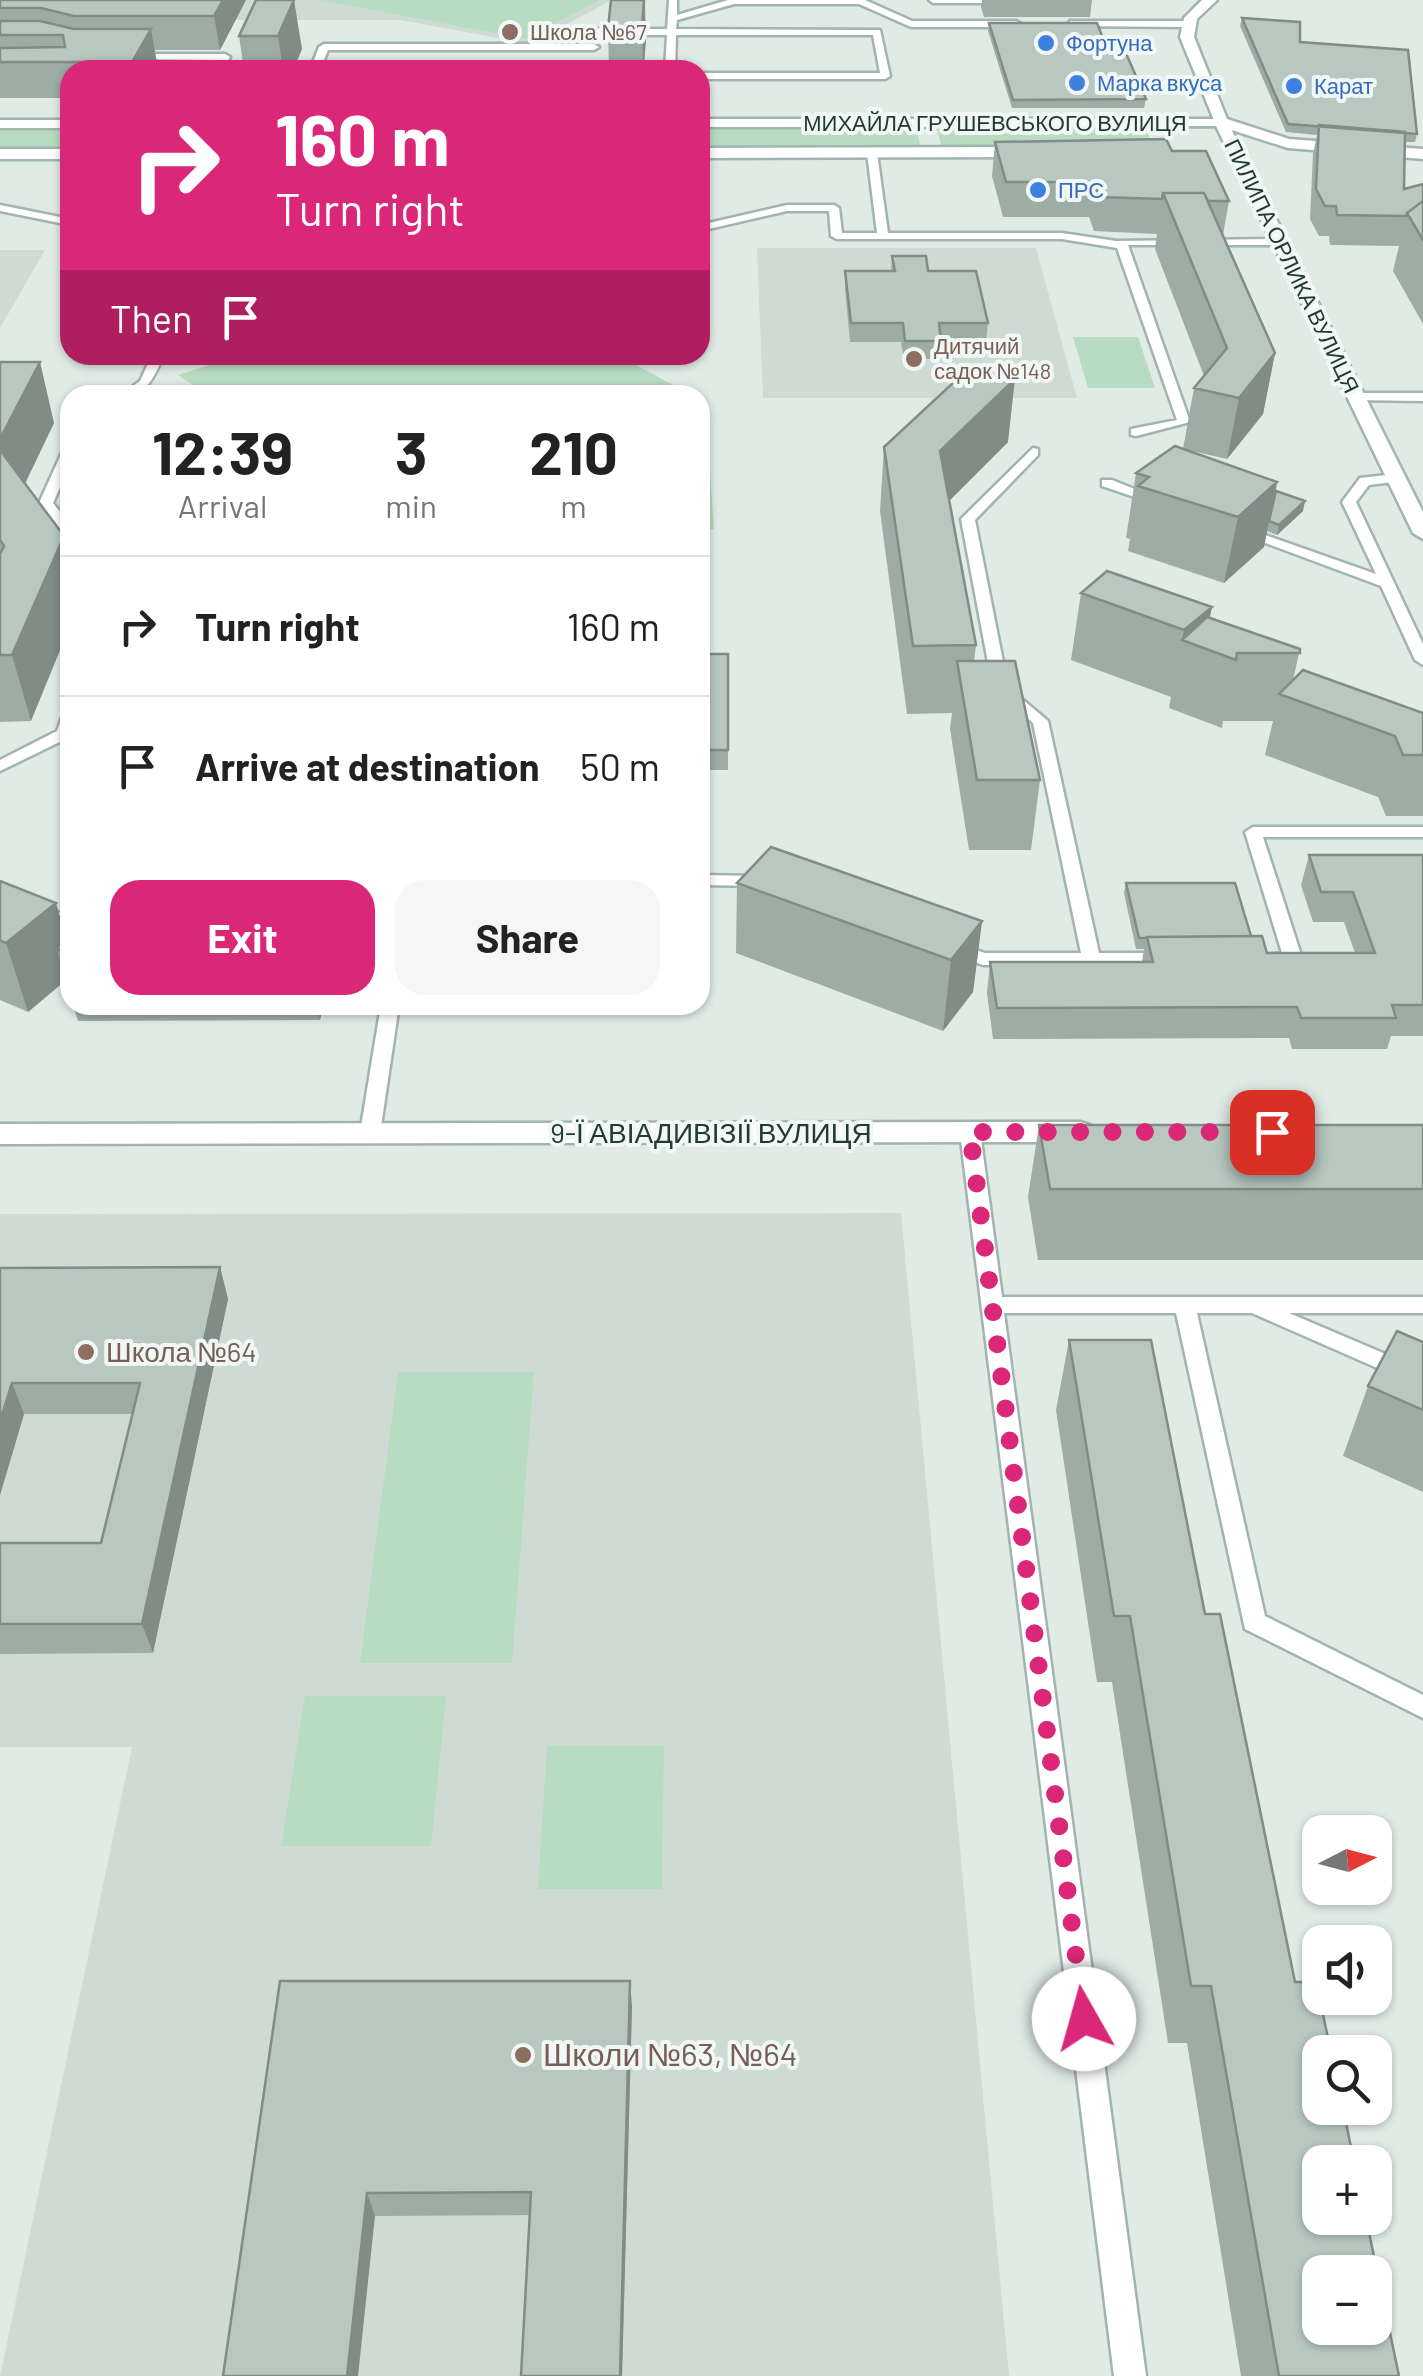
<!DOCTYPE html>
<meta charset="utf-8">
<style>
:root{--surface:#fff;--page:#f6f6f6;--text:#222;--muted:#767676;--line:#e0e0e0;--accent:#db2777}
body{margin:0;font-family:Barlow,sans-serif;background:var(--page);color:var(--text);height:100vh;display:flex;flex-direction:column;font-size:38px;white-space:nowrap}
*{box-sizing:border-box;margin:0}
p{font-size:32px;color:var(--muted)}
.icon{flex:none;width:55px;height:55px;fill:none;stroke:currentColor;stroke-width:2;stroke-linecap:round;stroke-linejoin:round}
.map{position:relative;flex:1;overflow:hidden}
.sheet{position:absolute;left:60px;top:385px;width:650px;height:630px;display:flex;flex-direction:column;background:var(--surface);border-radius:30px;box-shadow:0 2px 8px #0004}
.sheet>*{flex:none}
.banner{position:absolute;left:60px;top:60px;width:650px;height:305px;border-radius:30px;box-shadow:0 2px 8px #0004;background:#db2777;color:#fff;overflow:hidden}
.needle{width:65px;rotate:84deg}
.controls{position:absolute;left:1302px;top:1815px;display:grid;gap:20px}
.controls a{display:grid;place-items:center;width:90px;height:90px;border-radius:20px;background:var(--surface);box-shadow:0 2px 8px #0004;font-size:50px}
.pin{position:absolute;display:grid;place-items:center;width:85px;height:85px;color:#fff;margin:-42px;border-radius:20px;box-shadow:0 5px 15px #0006}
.me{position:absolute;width:110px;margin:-55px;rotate:353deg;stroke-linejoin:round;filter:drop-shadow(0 0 8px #0008)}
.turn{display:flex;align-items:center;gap:35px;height:210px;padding:0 50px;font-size:45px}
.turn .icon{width:130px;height:130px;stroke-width:2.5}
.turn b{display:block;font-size:70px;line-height:85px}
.then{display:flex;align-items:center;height:95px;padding:0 50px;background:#0003;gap:20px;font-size:38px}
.eta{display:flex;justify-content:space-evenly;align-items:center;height:170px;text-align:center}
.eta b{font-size:60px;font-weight:700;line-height:70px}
.action{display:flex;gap:20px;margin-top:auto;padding:20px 50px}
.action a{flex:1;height:115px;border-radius:30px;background:var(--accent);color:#fff;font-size:40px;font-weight:700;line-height:115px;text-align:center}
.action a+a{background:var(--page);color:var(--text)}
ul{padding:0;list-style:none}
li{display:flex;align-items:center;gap:30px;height:140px;padding:0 50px;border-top:2px solid var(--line)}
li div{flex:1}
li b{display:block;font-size:38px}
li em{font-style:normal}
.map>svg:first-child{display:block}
.built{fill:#cedbd5}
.green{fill:#b8dcc1}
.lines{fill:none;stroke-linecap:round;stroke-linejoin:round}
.lane-casing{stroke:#a3b3ad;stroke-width:5}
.street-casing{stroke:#a3b3ad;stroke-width:5}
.secondary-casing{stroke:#9fb6ad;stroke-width:5}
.lane{fill:#fff;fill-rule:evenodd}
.street{fill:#fff;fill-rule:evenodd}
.secondary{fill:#fff;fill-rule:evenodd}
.wall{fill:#9eaca6}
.shaded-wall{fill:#818c87}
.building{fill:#b8c8c1;stroke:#818c87;stroke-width:2.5;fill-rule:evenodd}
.route{stroke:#db2777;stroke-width:18;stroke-dasharray:0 32.4}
.education-dot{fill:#8d6e63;stroke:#f0f7f4;stroke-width:4}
.shop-dot{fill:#3f7fe0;stroke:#f0f7f4;stroke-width:4}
.labels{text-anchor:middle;stroke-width:8;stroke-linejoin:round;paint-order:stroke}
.far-education-label{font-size:22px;fill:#785e54;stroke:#f0f7f4;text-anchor:start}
.far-shop-label{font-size:22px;fill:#366cbe;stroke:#f0f7f4;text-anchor:start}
.far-street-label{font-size:22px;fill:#213b33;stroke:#f0f7f4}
.street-label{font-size:28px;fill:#213b33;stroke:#f0f7f4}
.education-label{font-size:28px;fill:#785e54;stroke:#f0f7f4;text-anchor:start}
.near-education-label{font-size:32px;fill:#785e54;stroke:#f0f7f4;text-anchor:start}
</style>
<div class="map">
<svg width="1423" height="2376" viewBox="0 0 1423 2376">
<rect width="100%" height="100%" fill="#e0ebe6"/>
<path class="built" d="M60,0H612L530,44L401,20H77Z
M757,248H1036L1077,398H763Z
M0,250H45L0,328Z
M901,1213L1009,2376H0L132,1747H0V1214Z"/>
<path class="green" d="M321,0H599L526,39Z
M700,126H916L921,149H700Z
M936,126H1145L1154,149H942Z
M0,127H70V150L0,151Z
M1073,337H1138L1155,388H1088Z
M241,355H618L691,395H185L197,388L178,375Z
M700,400L705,403L714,529H700Z
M398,1372H534L512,1663H360Z
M305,1696H446L431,1846H281Z
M547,1746H664L662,1889H538Z"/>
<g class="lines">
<defs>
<path id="lane" d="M669,0H677V15L728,0H865L912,21H1016L1021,24L1016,27H911L859,4H734L677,20L676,29L880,30L890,76L885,79H700V73H880L873,35H676L675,70H665L667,35H595L590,32L595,29H667Z
M929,0H1065L1061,3H933Z
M1070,21H1188L1193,24L1188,27L1067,26Z
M324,44H594L599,47L594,50H328L320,70H310L319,47Z
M131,54H225L230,57L224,70H214L219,60L128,59Z
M872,150L877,153L888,233H1062L1116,241L1280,239L1286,242L1280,245H1128L1190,422L1136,436L1131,435V429L1177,420L1117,248L1062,239H837L831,236L829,211H787L700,231V225L787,205H834L839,208L842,233H877L867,153Z
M0,205L70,219V225L0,211Z
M152,355H164C154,377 148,395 121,395L140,381Z
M1356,393H1423V401L1352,400L1350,397Z
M70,446V465L53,503L70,524V537L65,536L39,503L63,450Z
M1033,448L1038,449V455L975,520L1008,687L1048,721L1099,953H1169L1175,955L1178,959L1175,963L983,965L949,953L946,949L955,943L985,953H1081L1033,723L993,689L961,519Z
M1396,474L1401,475V481L1369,485L1356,502L1423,644V665L1415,660L1381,586L1236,532L1248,529L1376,574L1342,502L1360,478Z
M1102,480H1112L1162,500L1155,504L1102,486Z
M70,712V737L0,771V760L57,731L62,717Z
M1253,827H1423V837H1263L1302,958C1295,967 1277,966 1267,963L1264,959L1267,955L1282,953L1245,832Z
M700,875L762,876L771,881L762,886L700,885Z
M0,889L70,917V929L0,900Z
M381,1005H399L380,1133L370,1140L360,1133Z
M970,1125L980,1132L1002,1297H1423V1313H1289L1423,1370V1388L1252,1313H1197L1265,1616L1423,1695V1718L1245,1629L1176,1313H1004L1146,2376H1114L960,1132Z"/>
<path id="street" d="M1202,0H1217L1197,19L1194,37L1227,119L1289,139L1423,149V159L1288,148L1216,125L1180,37L1184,18Z
M1080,1122L1090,1125L1095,1132L1090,1139L1080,1142L0,1144V1124Z"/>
<path id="secondary" d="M700,119H1226L1423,512V539L1413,533L1216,126L700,127Z
M0,120H70V128H0Z
M700,148L1033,147L1041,152L1033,157L700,158Z
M0,149H70V159H0Z"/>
</defs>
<use href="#lane" class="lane-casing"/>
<use href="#street" class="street-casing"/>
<use href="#secondary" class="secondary-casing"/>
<use href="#lane" class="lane"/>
<use href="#street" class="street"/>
<use href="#secondary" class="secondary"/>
</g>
<path class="wall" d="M0,0H246L220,50H155L157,64L154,70H70V98H0Z
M256,0L302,49L293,70H244L239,36Z
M611,0H645L646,40L644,70H609L608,28Z
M982,0H1092L1090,17H984L981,7Z
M1242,18L1300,42L1417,134L1415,142H1405L1404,189L1423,184V324L1393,271L1399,246L1330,245L1329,236H1319L1310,219L1313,154L1317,135L1286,132L1240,26Z
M989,23L1108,51L1146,99L1144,108H1012L988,31Z
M995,142L1172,151L1229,201L1223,235L1275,353L1263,414L1227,459L1183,449L1194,388L1204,376L1155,249L1157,234L1094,231L1089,217H1003L992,176Z
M892,256L928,271L988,323L986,342H941L939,359H904L901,342H850L845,289V271H891Z
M0,362L54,423L25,484L31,721L0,722Z
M1008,442L949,501L976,645L974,661L1040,780L1031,850H969L950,729L952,713L907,714L880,511L884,447Z
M1136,473L1277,482L1276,491L1303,511L1277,535L1267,531L1264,547L1224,583L1128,551L1130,539L1126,538Z
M1081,593L1210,617L1300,649L1293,680L1423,713V816H1386L1378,797L1265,755L1273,721H1223L1222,728L1169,708L1171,697L1071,660Z
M700,654H728V770H700Z
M700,837H708V949H700Z
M1309,855H1423V1036H1391L1387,1049H1292L1289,1038L993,1039L987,993L990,962H1142L1144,949H1136L1124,893L1126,883L1251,936L1267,953H1355L1344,922H1313L1301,885Z
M0,881L64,929L70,911V995L66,980L28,1012L0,1000Z
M737,883L982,921L973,992L943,1031L736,953Z
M73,1005H323L320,1020L78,1021Z
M1039,1125H1423V1260H1038L1028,1197Z
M220,1267L228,1299L153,1653L0,1654V1543H101L132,1414H24L0,1495V1268Z
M1069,1340L1205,1614L1295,1982L1399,2376H1241L1187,2043H1168L1112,1682H1097L1056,1410Z
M1423,1342V1492L1343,1456L1368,1386Z
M280,1981L632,2006L622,2376H521L530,2215L375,2216Z"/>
<path class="shaded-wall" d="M223,0H246L220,50L214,16Z
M294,0L302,49L293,70H283L278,36Z
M644,0L646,40L643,70L642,28Z
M151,29L157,64L154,70H134L132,62Z
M1275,353L1263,414L1227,459L1239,398Z
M40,362L54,423L13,508L0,459V439Z
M1015,379L1008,442L934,516L940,451Z
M1277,482L1264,547L1224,583L1238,517Z
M1305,501L1303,511L1277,535L1279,525Z
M64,536L70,559V626L31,721L12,655Z
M1212,607L1204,648L1182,640L1184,630Z
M56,903L70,950H57L66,980L28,1012L6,943Z
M982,921L973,992L943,1031L951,960Z
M317,1005H323L320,1020Z
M220,1267L228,1299L153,1653L142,1624Z
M12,1383L24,1414L0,1495V1421Z
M630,1981L632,2006L622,2376H620Z
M367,2193L375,2216L358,2376H347Z"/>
<path class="building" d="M0,0H223L214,16H74L41,8H0Z
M256,0H294L278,36H239Z
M611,0H644L642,28H608Z
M1242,18L1300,22V42L1408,50L1417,134L1288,124Z
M0,21H40L74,29H151L132,62H0V48L65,47L63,35H0Z
M989,23H1097L1108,51H1125L1146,99L1013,100Z
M1319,125L1405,132L1404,189L1423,184V201L1407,213L1406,216L1337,215L1336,206H1325L1316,189Z
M1166,139L1172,151H1206L1229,201H1208L1204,193H1163L1162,199L1099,197L1094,182H1006L995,142Z
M1163,193H1204L1275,353L1239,398L1194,388L1227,348Z
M1423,201V240L1407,213Z
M892,256H926L928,271H976L988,323H939L941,341H905L903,323H851L845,271H895Z
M0,362H40L0,439Z
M969,368L1015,379L940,451L976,645L913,646L884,447Z
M1175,446L1277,482L1238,517L1138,486L1149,477L1136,473Z
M0,450L64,536L12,655H0V554L4,546L0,540Z
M1276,491L1305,501L1279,525L1269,521Z
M1107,571L1212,607L1184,630L1081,593Z
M1207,617L1300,649V653H1237L1236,660L1182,640Z
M700,654H728V750H700Z
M957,661H1015L1040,780H977Z
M1303,670L1423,713V755H1403L1395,736L1279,694Z
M700,837H708V878H700Z
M771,847L982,921L951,960L737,883Z
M1309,855H1423V1005H1392L1396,1018H1301L1297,1007L997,1008L990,962H1153L1147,937L1262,936L1267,953H1375L1353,892H1321Z
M0,881L56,903L6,943L0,940Z
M1126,883H1235L1251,936L1147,937V938H1139Z
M70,911V950H57Z
M1039,1125H1423V1189H1050Z
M220,1267L142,1624H0V1543H101L140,1383H12L0,1421V1268Z
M1397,1331L1423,1342V1410L1368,1386Z
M1069,1340H1151L1205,1614H1220L1295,1982H1316L1331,2052H1320V2108H1343L1354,2162H1320V2218H1366L1399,2376H1279L1211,1986H1191L1130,1616H1114ZM1320,2272H1375V2328H1320Z
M280,1981H630L620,2376H521L531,2192L367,2193L347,2376H223Z"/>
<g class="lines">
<path class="route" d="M1084,2019L970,1132H1272"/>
</g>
<g class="education-dot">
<circle cx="510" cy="32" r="10"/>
<circle cx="914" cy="359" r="10"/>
<circle cx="86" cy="1352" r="10"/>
<circle cx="523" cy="2055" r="10"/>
</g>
<g class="shop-dot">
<circle cx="1046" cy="43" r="10"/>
<circle cx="1077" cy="83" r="10"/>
<circle cx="1294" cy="86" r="10"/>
<circle cx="1038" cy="190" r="10"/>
</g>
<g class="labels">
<g class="far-education-label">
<text x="530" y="40">Школа №67</text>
<text x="934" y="354">Дитячий<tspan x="934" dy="25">садок №148</tspan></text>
</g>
<g class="far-shop-label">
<text x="1066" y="51">Фортуна</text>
<text x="1097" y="91">Марка вкуса</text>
<text x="1314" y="94">Карат</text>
<text x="1058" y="198">ПРС</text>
</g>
<g class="far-street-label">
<text x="995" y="131">МИХАЙЛА ГРУШЕВСЬКОГО ВУЛИЦЯ</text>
<text transform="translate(1292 266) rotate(64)" y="8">ПИЛИПА ОРЛИКА ВУЛИЦЯ</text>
</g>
<g class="street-label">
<text x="711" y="1143">9-Ї АВІАДИВІЗІЇ ВУЛИЦЯ</text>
</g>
<g class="education-label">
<text x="106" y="1362">Школа №64</text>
</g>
<g class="near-education-label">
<text x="543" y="2066">Школи №63, №64</text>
</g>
</g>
</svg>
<div class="controls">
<a><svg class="needle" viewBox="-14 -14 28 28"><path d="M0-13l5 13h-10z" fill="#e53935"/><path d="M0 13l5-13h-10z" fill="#767676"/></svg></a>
<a><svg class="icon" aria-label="sound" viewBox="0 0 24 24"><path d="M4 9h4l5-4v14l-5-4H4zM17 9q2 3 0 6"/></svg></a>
<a><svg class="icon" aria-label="search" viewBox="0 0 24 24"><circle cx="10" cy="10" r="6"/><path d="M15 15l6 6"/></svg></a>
<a>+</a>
<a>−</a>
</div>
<div class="pin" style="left:1272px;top:1132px;background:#d93025"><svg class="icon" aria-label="arrive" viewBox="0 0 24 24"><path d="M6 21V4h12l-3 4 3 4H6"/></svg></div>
<svg class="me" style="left:1084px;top:2019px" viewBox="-20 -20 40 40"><circle r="19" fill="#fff"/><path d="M0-13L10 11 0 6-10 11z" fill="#db2777"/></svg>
<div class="banner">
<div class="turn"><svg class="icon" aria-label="right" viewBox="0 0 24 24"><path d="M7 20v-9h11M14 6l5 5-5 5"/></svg><div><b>160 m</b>Turn right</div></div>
<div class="then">Then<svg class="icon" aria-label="arrive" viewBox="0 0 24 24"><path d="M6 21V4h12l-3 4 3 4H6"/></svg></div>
</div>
<section class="sheet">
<div class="eta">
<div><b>12:39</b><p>Arrival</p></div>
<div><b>3</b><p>min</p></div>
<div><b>210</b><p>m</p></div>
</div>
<ul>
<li><svg class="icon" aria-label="right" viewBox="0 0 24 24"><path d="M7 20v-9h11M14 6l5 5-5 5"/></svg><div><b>Turn right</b></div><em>160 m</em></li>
<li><svg class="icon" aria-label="arrive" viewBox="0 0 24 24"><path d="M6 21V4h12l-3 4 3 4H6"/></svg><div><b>Arrive at destination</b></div><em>50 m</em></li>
</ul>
<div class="action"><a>Exit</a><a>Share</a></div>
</section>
</div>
